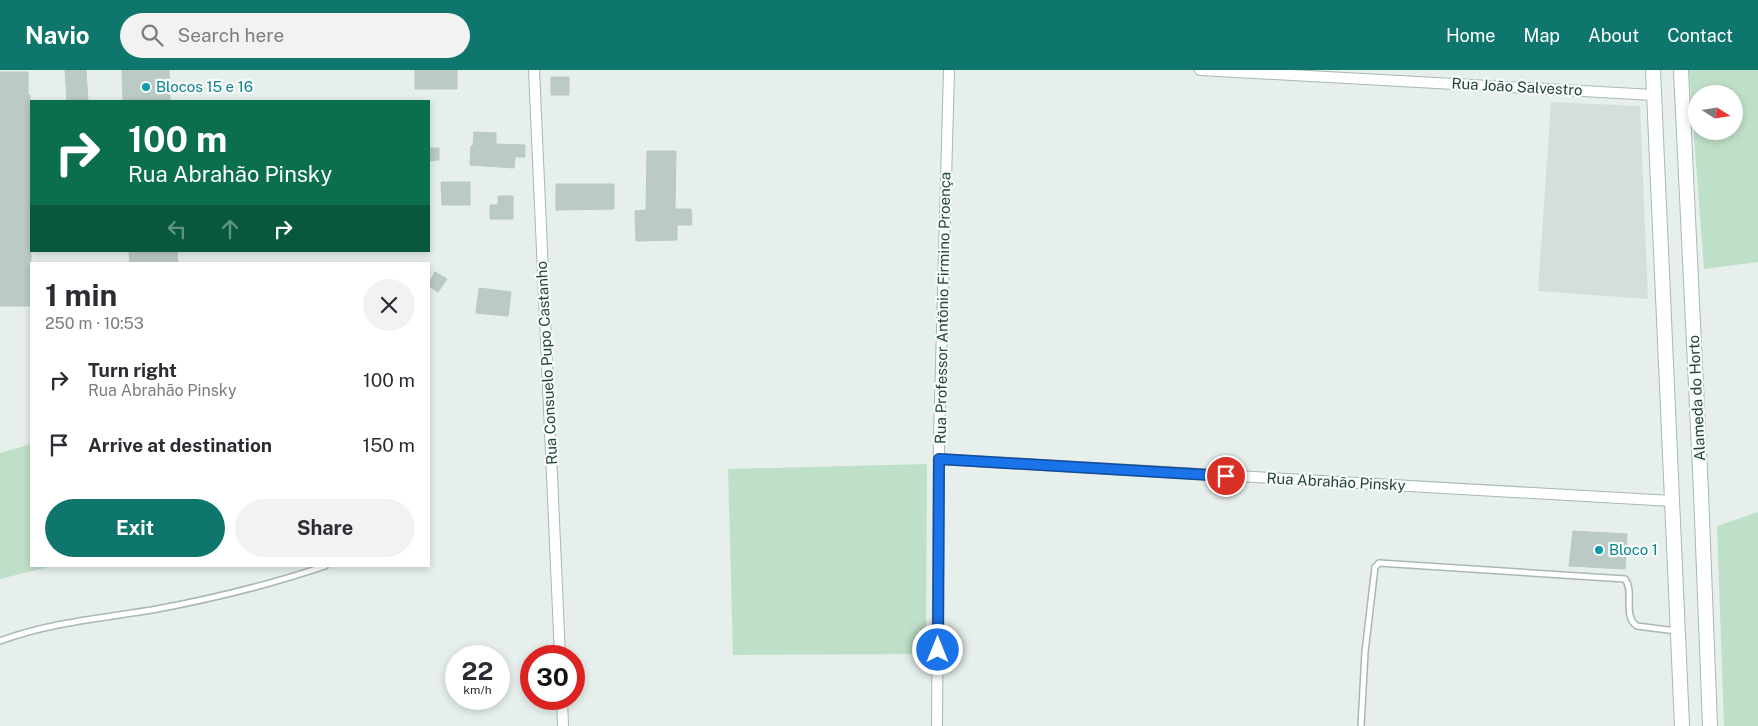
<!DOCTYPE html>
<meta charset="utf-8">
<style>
:root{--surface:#fff;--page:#f2f2f3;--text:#2b2b33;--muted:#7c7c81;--accent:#0f766e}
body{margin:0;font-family:"Public Sans",sans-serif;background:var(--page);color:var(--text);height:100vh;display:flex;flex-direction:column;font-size:19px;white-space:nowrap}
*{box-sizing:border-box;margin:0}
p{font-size:16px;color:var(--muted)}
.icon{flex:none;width:28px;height:28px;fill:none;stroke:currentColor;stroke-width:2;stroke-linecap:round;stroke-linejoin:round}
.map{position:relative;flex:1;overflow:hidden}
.side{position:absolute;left:30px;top:192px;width:400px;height:305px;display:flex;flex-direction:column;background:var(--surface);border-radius:0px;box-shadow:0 2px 8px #0003}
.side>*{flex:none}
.top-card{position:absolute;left:30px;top:30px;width:400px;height:152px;border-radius:0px;box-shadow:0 2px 8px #0003;background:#0b6e4f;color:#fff;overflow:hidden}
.needle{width:32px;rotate:102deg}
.tools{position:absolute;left:1688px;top:15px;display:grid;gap:10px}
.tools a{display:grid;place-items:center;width:55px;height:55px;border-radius:50%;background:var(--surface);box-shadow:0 2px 8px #0003;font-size:25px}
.speed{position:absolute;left:445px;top:575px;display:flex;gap:10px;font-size:25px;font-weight:700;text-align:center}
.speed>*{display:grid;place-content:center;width:65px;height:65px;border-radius:50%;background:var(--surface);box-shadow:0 2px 8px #0003;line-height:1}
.speed small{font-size:12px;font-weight:400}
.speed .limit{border:8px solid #d22;background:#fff;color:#111}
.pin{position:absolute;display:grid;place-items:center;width:42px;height:42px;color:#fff;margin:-21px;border:2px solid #fff;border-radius:50%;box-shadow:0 1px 5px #0007}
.me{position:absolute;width:55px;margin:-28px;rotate:0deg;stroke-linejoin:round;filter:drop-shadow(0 0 4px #0008)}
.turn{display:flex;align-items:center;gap:18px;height:105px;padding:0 15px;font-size:22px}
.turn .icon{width:65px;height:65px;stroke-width:2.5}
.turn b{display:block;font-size:35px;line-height:42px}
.lanes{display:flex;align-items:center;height:48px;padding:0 15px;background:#0003;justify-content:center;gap:25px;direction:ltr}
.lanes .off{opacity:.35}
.round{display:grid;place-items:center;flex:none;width:52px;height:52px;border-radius:26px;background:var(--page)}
.head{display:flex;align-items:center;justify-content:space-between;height:85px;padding:0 15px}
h1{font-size:30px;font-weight:700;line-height:38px}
.button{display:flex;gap:10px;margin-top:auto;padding:10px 15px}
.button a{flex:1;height:58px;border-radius:30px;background:var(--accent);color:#fff;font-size:20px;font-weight:700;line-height:58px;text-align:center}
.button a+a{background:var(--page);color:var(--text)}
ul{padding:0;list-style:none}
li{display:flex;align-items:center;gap:15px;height:65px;padding:0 15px}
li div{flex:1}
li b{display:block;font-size:19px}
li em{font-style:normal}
header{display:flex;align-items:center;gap:30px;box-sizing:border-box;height:70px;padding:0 25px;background:var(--accent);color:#fff}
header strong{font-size:24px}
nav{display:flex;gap:28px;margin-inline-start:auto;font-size:18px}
.search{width:350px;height:45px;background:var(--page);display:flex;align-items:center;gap:12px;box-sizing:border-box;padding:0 18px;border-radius:28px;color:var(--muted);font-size:19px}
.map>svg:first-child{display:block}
.built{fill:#d4dfda}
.green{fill:#bfe0c8;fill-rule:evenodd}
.building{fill:#bbcac4;stroke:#b8c9c2}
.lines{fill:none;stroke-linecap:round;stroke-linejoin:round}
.service-casing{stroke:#a8b8b2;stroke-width:8}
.minor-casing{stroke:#a8b8b2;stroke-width:12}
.secondary-casing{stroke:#a4bbb3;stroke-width:16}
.service{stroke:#fff;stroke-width:5}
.minor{stroke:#fff;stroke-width:10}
.secondary{stroke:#fff;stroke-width:14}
.route-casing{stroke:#114b97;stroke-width:12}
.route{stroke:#1a73e8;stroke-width:9}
.culture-dot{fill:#0f9aa8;stroke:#f7fbf9;stroke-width:2}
.labels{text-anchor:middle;stroke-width:4.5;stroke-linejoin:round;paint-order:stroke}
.culture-label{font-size:15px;fill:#0d838f;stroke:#f7fbf9;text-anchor:start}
.street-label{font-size:15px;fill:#24423a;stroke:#f7fbf9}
</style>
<header>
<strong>Navio</strong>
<div class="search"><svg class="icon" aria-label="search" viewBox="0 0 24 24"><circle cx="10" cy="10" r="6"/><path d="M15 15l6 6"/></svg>Search here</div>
<nav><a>Home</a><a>Map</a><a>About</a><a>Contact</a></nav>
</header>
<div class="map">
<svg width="1758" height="656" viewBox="0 0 1758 656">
<rect width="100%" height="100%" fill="#e6efeb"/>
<path class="built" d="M1551,32L1640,36L1648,229L1538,221Z"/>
<path class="green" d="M1689,0H1758V192L1704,199ZM1696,24H1734V61H1696Z
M31,374V496H52L0,509V383Z
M927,394L926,584L733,585L728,399Z
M1758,442V656H1724L1717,456Z"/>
<path class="building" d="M65,0H86L88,31H67Z
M122,0H169L170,31H123Z
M415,0H457V19H415Z
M0,2H28V25H30V49H31V236H0Z
M551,7H569V25H551Z
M474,62L496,63V74L525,75V87H515L514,98L470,95L471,76H473Z
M429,78H439V90L429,91Z
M647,81H676L675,139H691L692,155H677V170L636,171L635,141L646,140Z
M441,112H470V135H442Z
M556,114H614V139L556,140Z
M498,126H513V149H490V135H498Z
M129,181H177L178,194H130Z
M435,202L447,209L438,222L429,216V213Z
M479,218L511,222L508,246L476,243Z
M1573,461L1627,464L1625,499L1569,496Z"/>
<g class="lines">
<defs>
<path id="service" d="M0,571C48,553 101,548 152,540C211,529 269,515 325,496
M1361,656L1365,582L1375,497L1379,493L1625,509C1635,522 1622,546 1637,556L1676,561"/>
<path id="minor" d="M534,0L560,586
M1200,0L1654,25
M939,389L1672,431
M562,629L563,656
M937,656L939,369L949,0"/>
<path id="secondary" d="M1653,0L1682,656
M1681,0L1701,422L1710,656"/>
</defs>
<use href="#service" class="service-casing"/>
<use href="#minor" class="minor-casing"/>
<use href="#secondary" class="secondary-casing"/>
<use href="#service" class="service"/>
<use href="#minor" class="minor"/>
<use href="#secondary" class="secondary"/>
</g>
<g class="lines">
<defs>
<path id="route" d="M938,580L939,389L1226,406"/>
</defs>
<use href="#route" class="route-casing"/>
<use href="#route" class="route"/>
</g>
<g class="culture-dot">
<circle cx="146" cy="17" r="5"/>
<circle cx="1599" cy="480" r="5"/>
</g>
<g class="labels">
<g class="culture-label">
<text x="156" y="22">Blocos 15 e 16</text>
<text x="1609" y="485">Bloco 1</text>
</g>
<g class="street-label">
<text transform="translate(1517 17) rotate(3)" y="5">Rua João Salvestro</text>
<text transform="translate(943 238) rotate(-89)" y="5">Rua Professor Antônio Firmino Proença</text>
<text transform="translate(547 293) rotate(-93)" y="5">Rua Consuelo Pupo Castanho</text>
<text transform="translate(1697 328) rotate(-93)" y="5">Alameda do Horto</text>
<text transform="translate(1336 412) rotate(3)" y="5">Rua Abrahão Pinsky</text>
</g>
</g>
</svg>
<div class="tools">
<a><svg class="needle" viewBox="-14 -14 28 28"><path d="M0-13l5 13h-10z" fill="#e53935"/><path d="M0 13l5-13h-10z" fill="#7c7c81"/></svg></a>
</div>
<div class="speed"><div>22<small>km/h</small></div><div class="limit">30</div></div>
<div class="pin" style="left:1226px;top:406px;background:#d93025"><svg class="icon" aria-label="arrive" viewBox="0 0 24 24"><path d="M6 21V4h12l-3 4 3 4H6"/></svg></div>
<svg class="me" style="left:938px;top:580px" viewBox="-20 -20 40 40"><circle r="17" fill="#1a73e8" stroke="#fff" stroke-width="3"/><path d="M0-11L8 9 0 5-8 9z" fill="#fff"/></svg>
<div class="top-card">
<div class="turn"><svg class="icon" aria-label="right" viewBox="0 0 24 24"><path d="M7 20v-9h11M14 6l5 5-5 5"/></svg><div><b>100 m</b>Rua Abrahão Pinsky</div></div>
<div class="lanes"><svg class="icon off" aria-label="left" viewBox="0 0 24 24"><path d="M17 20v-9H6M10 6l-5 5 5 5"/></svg><svg class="icon off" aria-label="ahead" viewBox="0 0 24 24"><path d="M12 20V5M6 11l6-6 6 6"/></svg><svg class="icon" aria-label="right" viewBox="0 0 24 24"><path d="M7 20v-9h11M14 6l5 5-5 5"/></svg></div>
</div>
<section class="side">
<div class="head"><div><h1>1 min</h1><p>250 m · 10:53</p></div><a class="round"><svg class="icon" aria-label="close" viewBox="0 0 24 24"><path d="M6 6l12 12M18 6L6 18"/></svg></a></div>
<ul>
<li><svg class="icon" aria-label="right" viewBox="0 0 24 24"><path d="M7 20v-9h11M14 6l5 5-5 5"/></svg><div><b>Turn right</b><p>Rua Abrahão Pinsky</p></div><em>100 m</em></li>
<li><svg class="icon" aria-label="arrive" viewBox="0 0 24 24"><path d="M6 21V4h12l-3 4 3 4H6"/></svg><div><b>Arrive at destination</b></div><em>150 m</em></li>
</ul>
<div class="button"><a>Exit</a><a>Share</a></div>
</section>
</div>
